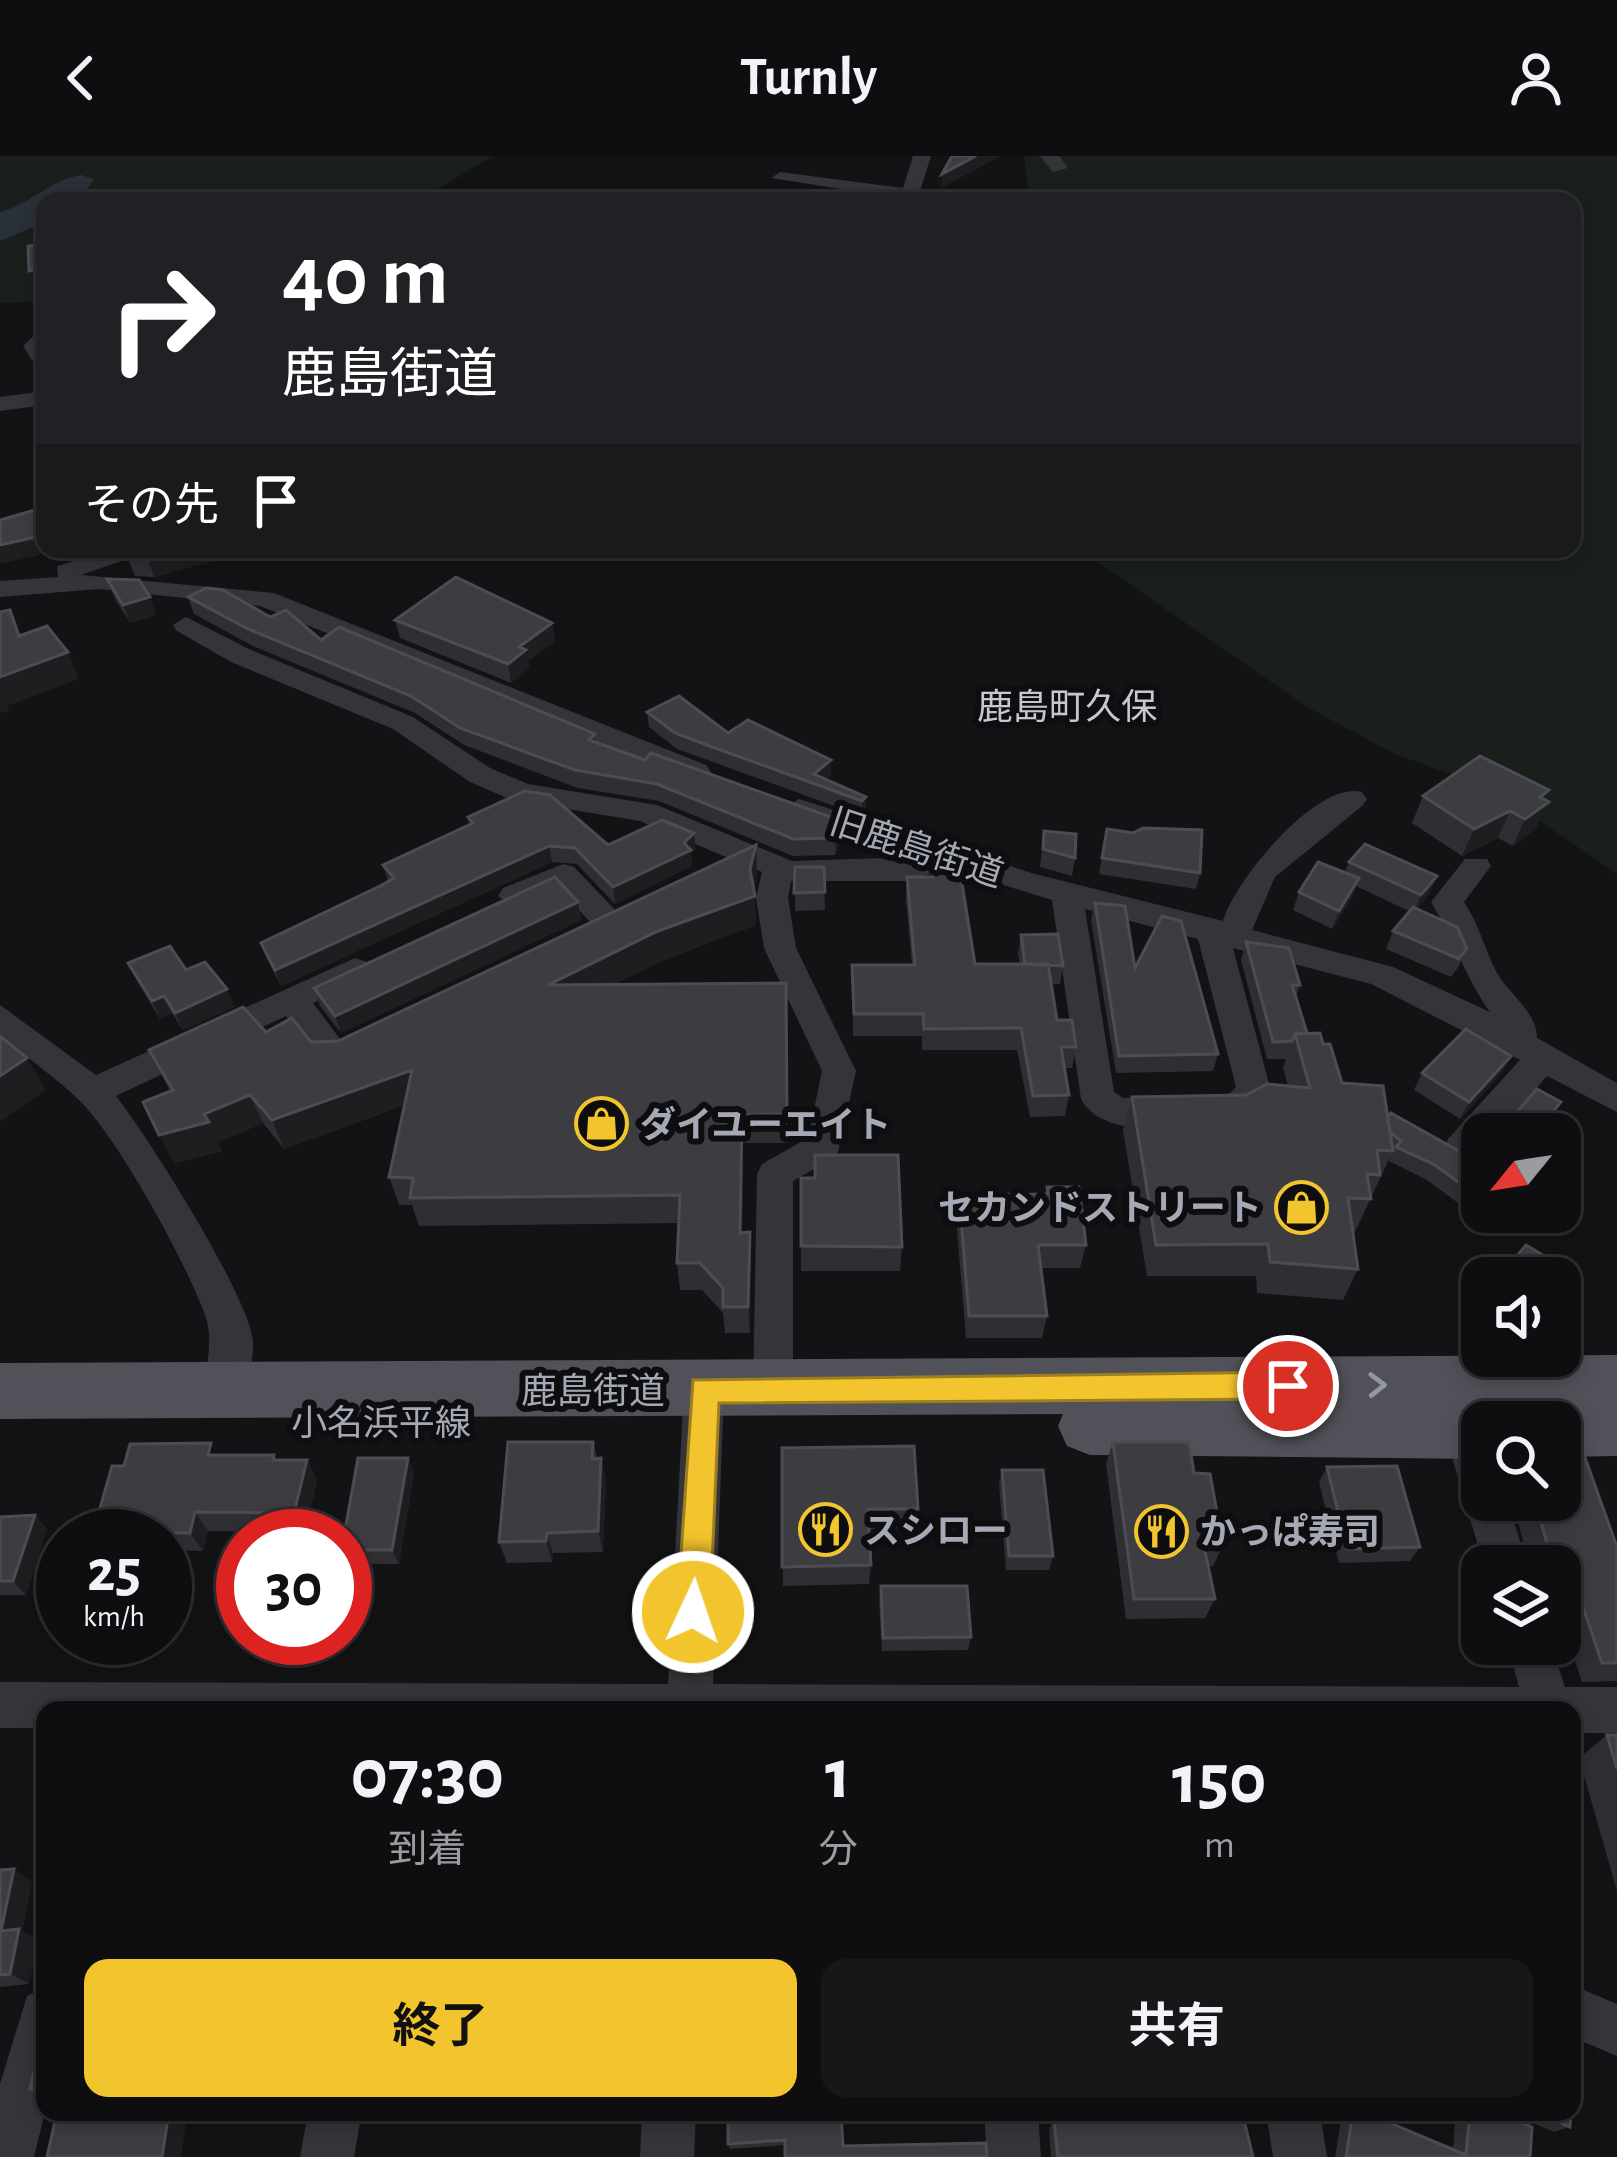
<!DOCTYPE html>
<html lang="ja">
<meta charset="utf-8">
<style>
:root{--surface:#0e0e10;--page:#171719;--text:#f1f3f6;--muted:#9b9c9f;--line:#2e2e30;--accent:#f2c42e}
body{margin:0;font-family:"Alegreya Sans","Noto Sans JP",sans-serif;background:var(--page);color:var(--text);height:100vh;display:flex;flex-direction:column;font-size:45px;white-space:nowrap}
*{box-sizing:border-box;margin:0}
p{font-size:39px;color:var(--muted)}
.icon{flex:none;width:66px;height:66px;fill:none;stroke:currentColor;stroke-width:2;stroke-linecap:round;stroke-linejoin:round}
.map{position:relative;flex:1;overflow:hidden}
.side{position:absolute;left:36px;top:1545px;width:1545px;height:420px;display:flex;flex-direction:column;background:var(--surface);border-radius:24px;box-shadow:0 6px 18px #0003,0 0 0 3px var(--line)}
.side>*{flex:none}
.guide{position:absolute;left:36px;top:36px;width:1545px;height:366px;border-radius:24px;box-shadow:0 6px 18px #0003,0 0 0 3px var(--line);background:#202124;color:#fff;overflow:hidden}
.needle{width:78px;rotate:240deg}
.fabs{position:absolute;left:1461px;top:957px;display:grid;gap:24px}
.fabs a{display:grid;place-items:center;width:120px;height:120px;border-radius:24px;background:var(--surface);box-shadow:0 6px 18px #0003,0 0 0 3px var(--line);font-size:60px}
.speed{position:absolute;left:36px;top:1353px;display:flex;gap:24px;font-size:60px;font-weight:700;text-align:center}
.speed>*{display:grid;place-content:center;width:156px;height:156px;border-radius:50%;background:var(--surface);box-shadow:0 6px 18px #0003,0 0 0 3px var(--line);line-height:1}
.speed small{font-size:30px;font-weight:400}
.speed .limit{border:18px solid #d22;background:#fff;color:#111}
.pin{position:absolute;display:grid;place-items:center;width:102px;height:102px;color:#fff;margin:-51px;border:6px solid #fff;border-radius:50%;box-shadow:0 3px 12px #0007}
.me{position:absolute;width:132px;margin:-66px;rotate:3deg;stroke-linejoin:round;filter:drop-shadow(0 0 9px #0008)}
.turn{display:flex;align-items:center;gap:42px;height:252px;padding:0 48px;font-size:54px}
.turn .icon{width:156px;height:156px;stroke-width:2.5}
.turn b{display:block;font-size:84px;line-height:102px}
.then{display:flex;align-items:center;height:114px;padding:0 48px;background:#0003;gap:24px;font-size:45px}
.eta{display:flex;justify-content:space-evenly;align-items:center;height:204px;text-align:center}
.eta b{font-size:72px;font-weight:700;line-height:84px}
.action{display:flex;gap:24px;margin-top:auto;padding:24px 48px}
.action a{flex:1;height:138px;border-radius:24px;background:var(--accent);color:#111;font-size:48px;font-weight:700;line-height:138px;text-align:center}
.action a+a{background:var(--page);color:var(--text)}
header{display:flex;justify-content:space-between;align-items:center;height:156px;padding:0 48px;background:var(--surface);font-size:54px;font-weight:700}
.map>svg:first-child{display:block}
.green{fill:#19201b}
.water{fill:#293038}
.lines{fill:none;stroke-linecap:round;stroke-linejoin:round}
.street{fill:#34343a;fill-rule:evenodd}
.primary{fill:#505159;fill-rule:evenodd}
.wall{fill:#2f2f33}
.shaded-wall{fill:#1e1e21}
.building{fill:#3c3c41;stroke:#4c4d53;stroke-width:3}
.oneway{stroke:#9497a3}
.route{fill:#f2c42e;stroke:#9d7f1e;stroke-width:3}
.labels{text-anchor:middle;stroke-width:12;stroke-linejoin:round;paint-order:stroke}
.far-quarter-label{font-size:36px;fill:#c6c8d1;stroke:#0e0e10}
.street-label{font-size:36px;fill:#a5a8b5;stroke:#0e0e10}
.poi-label{font-size:36px;font-weight:bold;fill:#a5a8b5;stroke:#0e0e10;text-anchor:start}
</style>
<header><svg class="icon" aria-label="back" viewBox="0 0 24 24"><path d="M15 5l-7 7 7 7"/></svg>Turnly<svg class="icon" aria-label="person" viewBox="0 0 24 24"><circle cx="12" cy="8" r="4"/><path d="M4 21q1-7 8-7t8 7"/></svg></header>
<div class="map">
<svg width="1617" height="2001" viewBox="0 0 1617 2001">
<rect width="100%" height="100%" fill="#131315"/>
<path class="green" d="M0,0H493L417,45H45V145L0,147Z
M1024,0H1617V718L1495,634L1395,598L1309,552L1099,407L1094,393H1572V45H1030Z"/>
<path class="water" d="M81,19L94,23L79,45H45V66L0,85V56C32,48 49,24 81,19Z"/>
<g class="lines">
<path class="street" d="M913,0H931L917,45L771,22L780,16L903,32Z
M1040,0H1059L1068,12L1053,16Z
M45,169V214L37,212L23,190Z
M45,235V249L0,255V241Z
M115,393H156L81,419L274,437L706,609L711,616L706,623H686L260,450L99,433L0,441V425L58,421L57,410Z
M186,461L251,494L413,561L490,612L528,628L657,649L792,705L916,701L788,660L784,653L799,643L1035,718L1223,765C1235,724 1317,624 1362,636L1367,643L1362,650L1275,721L1252,774L1393,811L1490,856C1465,821 1454,783 1431,746L1465,703H1487L1491,710L1464,746C1480,769 1484,793 1497,817C1509,838 1537,856 1537,882L1617,927V956L1547,920L1496,978H1482V993L1474,1003H1448L1443,993L1448,983L1520,904L1371,828L1233,792L1271,935C1263,950 1251,962 1235,968C1192,968 1105,988 1081,943L1052,744L949,712L909,725H791L788,742L796,792L856,915L837,1000L793,1025V1235L787,1247L773,1253L759,1247L753,1235L757,1018L762,1008L808,982L822,915L764,792L756,742L762,716L640,665L512,644L470,626L393,573L231,506L177,475L173,469ZM1085,753L1198,783L1236,931L1226,941L1123,942L1114,936Z
M563,708L574,711L621,760L626,768L621,776H599L559,732L514,751L498,740L503,732Z
M355,802L367,806L371,814L367,822L313,847L340,883L358,876L370,880L375,889L370,898L334,914L322,910L286,860L116,940C148,981 248,1138 253,1185C254,1204 247,1232 239,1249L225,1254L211,1249C198,1222 217,1192 205,1159C186,1106 118,982 79,944C55,921 26,901 0,879V849L96,919Z
M704,1216L718,1222L724,1234L713,1528L1519,1531L1507,1488H1551L1565,1531H1617V1577H1572V1554H45V1572H0V1526L668,1528L684,1234L690,1222Z
M1464,1256L1482,1269V1344H1507L1528,1410H1484L1444,1274L1450,1261Z
M1572,1829L1617,1848V1900L1572,1881Z
M45,1832V1956L34,2001H0V1928L27,1840Z
M308,1956H362L354,2001H300Z
M642,1956H696L694,2001H640Z
M984,1956H1038L1041,2001H987Z
M1266,1956H1320L1327,2001H1273Z"/>
<path class="primary" d="M1617,1199V1300L1560,1301V1266H1530L1535,1255H1506L1511,1266H1482V1303L1090,1299L1067,1290L1058,1270L1063,1258L0,1263V1207Z"/>
</g>
<path class="wall" d="M124,393L249,395L154,421L135,420Z
M107,423L156,459L130,467L114,441Z
M188,441L270,461L321,484L595,578L596,586L842,682L835,699L793,700L659,645L578,632L464,589L415,557L253,490L194,458Z
M395,464L552,467L555,485L528,505L529,512L511,527L400,482Z
M647,556L831,604V619L826,623L866,641V656L862,660L677,593L649,571Z
M1549,634L1536,673L1513,690L1498,682L1462,700L1412,667L1423,640Z
M468,661L608,689L696,693L691,697L692,710L615,748L577,708L552,706L281,830L267,803L261,787L388,725L383,709L469,669Z
M1107,673L1200,717L1196,733L1099,718Z
M1044,675L1075,702L1072,720L1040,711Z
M756,689L757,719L754,733L756,769L661,805L613,829L786,827L787,987H743L742,1077L750,1076V1177H725L723,1157L702,1134H680L677,1107L679,1067L419,1070L412,1049H399L389,1021L405,949L284,993L263,967L218,986L222,995L174,1007L170,935L149,894L266,876L311,886L338,885Z
M1349,706L1437,720L1429,738L1417,753L1467,792L1459,810L1451,821L1386,793L1393,775L1409,755L1356,730L1353,740L1332,773L1293,754L1299,736L1345,716Z
M931,710L975,808H1020L1018,797L1021,779L1063,810L1060,828H1052L1057,864L1076,891L1072,912H1065L1069,939L1065,960L1030,961L1017,894H922V880H853L852,809H912L906,744L907,721H930Z
M795,711H824L825,754L795,755Z
M578,746L581,764L341,877L320,850L314,832Z
M1095,747L1135,812L1218,898L1213,915L1116,917L1091,764Z
M1246,786L1300,829L1296,841L1307,877L1323,888L1342,927L1387,962L1482,1008V1056H1527L1501,1079L1427,1024L1389,1005L1392,997L1355,1076L1353,1075L1358,1113L1343,1144L1257,1137L1256,1120H1147L1123,974L1132,941L1246,939L1288,930L1283,911L1286,903H1267L1241,804Z
M128,807L186,814L227,833L234,851L183,874L172,857L160,863L137,825Z
M1422,917H1502L1460,963L1414,934Z
M1561,946L1538,978H1493L1499,968L1508,966Z
M801,1022L902,1091L900,1115H801Z
M1047,1031L1086,1089L1080,1112H1041L1047,1160L1042,1182H966L956,1062L959,1039L1045,1038Z
M593,1286L597,1302H601L606,1324L603,1396L553,1397L552,1406L507,1407L499,1386Z
M1113,1286L1194,1317L1223,1389L1213,1410H1208L1215,1443L1205,1462L1126,1463L1106,1308Z
M782,1292L918,1353L916,1372L869,1373L871,1409L869,1428L783,1430Z
M218,1299H274L277,1304H307L317,1324L305,1376L208,1375L203,1395L165,1394V1380H107L102,1375L106,1360L100,1352L124,1310Z
M408,1302L414,1317L399,1408H349L345,1402V1380Z
M1327,1311L1420,1391L1410,1405L1339,1407L1319,1326Z
M1002,1314L1053,1400L1049,1414H1006L999,1328Z
M1512,1344H1560L1617,1391V1525L1582,1526L1560,1458V1410H1530Z
M35,1359L47,1373L26,1439H0V1361Z
M881,1430L971,1481L968,1494L882,1495L879,1443Z
M1607,1579H1617V1735L1579,1602Z
M0,1714L32,1725L22,1775L38,1784L29,1828L0,1831Z
M728,1956L843,1990L785,1989L730,1993L728,1988Z
M1058,1956H1242L1253,2001H1051L1049,1972L1054,1966H1059Z
M1345,1956H1364L1453,1993L1456,1956H1495L1530,2001H1335L1342,1958Z
M1506,1956H1571L1570,1971L1554,1976Z"/>
<path class="shaded-wall" d="M976,0H1001L941,32L942,18Z
M45,112V130L35,131L29,115Z
M45,379V393H65L0,408V389Z
M68,393H99L71,401Z
M189,393H248L249,395L154,421L148,404Z
M150,441L156,459L130,467L123,449Z
M552,467L555,485L528,505L529,512L511,527L508,508L519,491Z
M68,496L79,523L7,550L9,555L0,557V521Z
M831,604V619L819,629L814,618Z
M1549,634L1541,651L1549,646L1536,673L1513,690L1525,663L1540,641Z
M866,641V656L862,660V645Z
M1510,655L1498,682L1462,700L1474,673Z
M842,665V682L835,699L836,682Z
M694,677L696,693L691,697L692,710L615,748L613,731L684,687Z
M756,689L757,719L752,741L755,740L756,769L661,805L554,859L548,829L750,713Z
M549,690L552,706L281,830L275,814Z
M1437,720L1429,738L1414,757L1421,739Z
M1359,722L1353,740L1332,773L1339,755Z
M578,746L581,764L341,877L335,860Z
M227,833L234,851L183,874L175,857Z
M164,840L172,857L160,863L152,845Z
M1511,900L1502,917L1460,963L1469,946Z
M27,902L46,934L0,966V920Z
M412,914L421,943L284,993L272,964Z
M250,939L263,967L218,986L222,995L174,1007L159,979Z
M1561,946L1538,978H1535Z
M742,959L743,987L742,1104L740,1077Z
M1520,1056H1527L1501,1079L1509,1065Z
M750,1076L751,1104L750,1177L748,1151Z
M408,1302L414,1317L399,1408L392,1394Z
M601,1302L606,1324L603,1396L598,1375Z
M307,1304L317,1324L305,1376L294,1357Z
M195,1356L208,1375L203,1395L190,1377Z
M35,1359L47,1373L26,1439L13,1425Z
M547,1377L553,1397L552,1406L546,1385Z
M14,1713L32,1725L22,1775L38,1784L29,1828L10,1818L1,1775Z
M169,1956H188L181,2001H162Z"/>
<path class="building" d="M952,0H976L942,18Z
M45,88V112L29,115L28,90Z
M45,351V379L0,389V364Z
M124,393H189L148,404L129,402Z
M456,421L552,467L519,491L526,494L508,508L395,464Z
M107,423L139,424L150,441L123,449Z
M206,432L223,434L270,461L286,454L321,484L339,471L595,578L589,584L645,604L651,597L842,665L836,682L793,683L657,628L575,614L460,572L411,540L248,473L188,441Z
M10,454L19,480L47,470L68,496L0,521V456Z
M679,540L728,577L748,564L831,604L814,618L866,641L862,645L704,588L675,577L647,556Z
M1480,600L1549,634L1540,641L1549,646L1525,663L1510,655L1474,673L1423,640Z
M525,635L550,639L608,689L662,664L694,677L684,687L691,694L613,731L575,692L549,690L275,814L261,787L382,729L394,722L383,709L473,667L468,661Z
M1143,672L1202,674L1200,717L1102,702L1107,673L1133,677Z
M1044,675L1076,678L1075,702L1043,693Z
M1365,688L1437,720L1421,739L1349,706Z
M756,689L750,713L755,740L658,775L548,829L786,827L787,958L742,959L740,1077L750,1076L748,1151H723V1132L700,1107H677L680,1039L410,1042L413,1022L389,1021L412,914L272,964L250,939L204,958L209,966L159,979L143,946L173,934L149,894L243,851L266,876L292,862L311,886L338,885Z
M1318,706L1359,722L1339,755L1299,736Z
M959,709L975,808H1048L1057,864H1072L1076,891H1061L1069,939L1033,940L1021,872L924,873L923,858H854L852,809H915L907,721H933L931,710Z
M795,711H824L825,736L794,737Z
M555,721L578,746L335,860L314,832Z
M1095,747L1125,750L1135,812L1162,760L1181,765L1218,898L1119,900Z
M1413,751L1457,771L1467,792L1459,803L1393,775Z
M1058,778L1063,810L1025,808L1021,779Z
M1246,786L1289,792L1300,829H1292L1307,877L1295,878L1292,885L1273,886Z
M170,790L186,814L205,806L227,833L175,857L164,840L152,845L128,807Z
M1466,873L1511,900L1469,946L1422,917Z
M1320,877L1323,888H1330L1342,927L1383,930L1393,995L1377,994L1380,1019L1367,1018L1371,1043L1348,1042L1358,1113L1270,1106L1268,1088L1156,1089L1132,941L1246,939L1267,928L1310,932L1295,878Z
M0,880L27,902L0,920Z
M1537,933L1561,946L1535,978H1515L1499,968L1508,966Z
M1391,957L1482,1008V1044L1435,1009L1396,991L1401,985L1390,976L1387,962Z
M815,999H898L902,1091L801,1090V1022H815Z
M1047,1031H1079L1086,1089H1038L1047,1160H969L959,1039L1048,1038Z
M1498,1056H1520L1509,1065Z
M1526,1089L1566,1113L1559,1122H1499Z
M508,1286H593L592,1303L601,1302L598,1375L547,1377L546,1385L499,1386Z
M1113,1286H1189L1194,1317L1210,1318L1223,1389L1204,1390L1215,1443H1134Z
M211,1287L208,1299H274L273,1304H307L294,1357L195,1356L190,1377L102,1375L108,1352H100L112,1310H124L130,1288Z
M914,1290L918,1353H868L871,1409L782,1411V1292Z
M1583,1296L1617,1391V1507H1602L1575,1427H1560V1410H1553L1535,1344H1560V1297Z
M358,1302H408L392,1394H345L344,1380Z
M1397,1310L1420,1391L1347,1393L1327,1311Z
M1002,1314H1043L1053,1400H1009Z
M35,1359L13,1425H0V1361Z
M881,1430H967L971,1481L883,1482Z
M1607,1579H1617V1613Z
M14,1713L1,1775L19,1773L10,1818L0,1819V1714Z
M1572,1863L1579,1866L1572,1946Z
M45,1872V1933H30Z
M57,1956H169L162,2001H47Z
M728,1956H841L843,1990L986,1987L987,2001H785V1984L728,1988Z
M1064,1956H1242L1253,2001H1058L1054,1966H1065Z
M1353,1956H1364L1466,1999L1470,1956H1495L1532,1971L1530,2001H1346Z
M1534,1956H1571L1570,1971Z"/>
<defs><path id="oneway-chevron" d="M-2-3.5L2.5 0L-2 3.5" fill="none" stroke-width="1.6" stroke-linecap="round" stroke-linejoin="round" transform="scale(3)"/></defs>
<use class="oneway" href="#oneway-chevron" transform="translate(1377 1229) rotate(-1)"/>
<path class="route" d="M1288,1216L1304,1230L1288,1243L719,1247L710,1456L705,1468L693,1472L681,1468L677,1456L693,1224Z"/>
<defs>
<symbol id="shop-ring" viewBox="-11 -11 22 22"><circle r="9.5" fill="#0e0e10" stroke="#f2c42e" stroke-width="1.5"/><path d="M-5-2.5h2.3a2.7 3.5 0 0 1 5.4 0H5L5.5 6h-11ZM-1.5-2.5h3a1.5 2.3 0 0 0-3 0Z" fill="#f2c42e"/></symbol>
<symbol id="restaurant-ring" viewBox="-11 -11 22 22"><circle r="9.5" fill="#0e0e10" stroke="#f2c42e" stroke-width="1.5"/><path d="M-5-6h1v4h1v-4h1v4h1v-4h1v5L-1.5 .5V6h-2V.5L-5-1ZM5-6V6H3V1.5H1.5Q1.5-4 5-6Z" fill="#f2c42e"/></symbol>
</defs>
<g fill-rule="evenodd">
<use href="#shop-ring" x="572" y="938" width="59" height="59"/>
<use href="#shop-ring" x="1272" y="1022" width="59" height="59"/>
<use href="#restaurant-ring" x="796" y="1344" width="59" height="59"/>
<use href="#restaurant-ring" x="1132" y="1346" width="59" height="59"/>
</g>
<g class="labels">
<g class="far-quarter-label">
<text x="1067" y="563">鹿島町久保</text>
</g>
<g class="street-label">
<text transform="translate(917 691) rotate(18)" y="13">旧鹿島街道</text>
<text x="593" y="1247">鹿島街道</text>
<text x="381" y="1279">小名浜平線</text>
</g>
<g class="poi-label">
<text x="640" y="981">ダイユーエイト</text>
<text x="1262" y="1064" text-anchor="end">セカンドストリート</text>
<text x="864" y="1387">スシロー</text>
<text x="1200" y="1388">かっぱ寿司</text>
</g>
</g>
</svg>
<div class="fabs">
<a><svg class="needle" viewBox="-14 -14 28 28"><path d="M0-13l5 13h-10z" fill="#e53935"/><path d="M0 13l5-13h-10z" fill="#9b9c9f"/></svg></a>
<a><svg class="icon" aria-label="sound" viewBox="0 0 24 24"><path d="M4 9h4l5-4v14l-5-4H4zM17 9q2 3 0 6"/></svg></a>
<a><svg class="icon" aria-label="search" viewBox="0 0 24 24"><circle cx="10" cy="10" r="6"/><path d="M15 15l6 6"/></svg></a>
<a><svg class="icon" aria-label="layers" viewBox="0 0 24 24"><path d="M12 4l9 5-9 5-9-5zM3 14l9 5 9-5"/></svg></a>
</div>
<div class="speed"><div>25<small>km/h</small></div><div class="limit">30</div></div>
<div class="pin" style="left:1288px;top:1230px;background:#d93025"><svg class="icon" aria-label="arrive" viewBox="0 0 24 24"><path d="M6 21V4h12l-3 4 3 4H6"/></svg></div>
<svg class="me" style="left:693px;top:1456px" viewBox="-20 -20 40 40"><circle r="17" fill="#f2c42e" stroke="#fff" stroke-width="3"/><path d="M0-11L8 9 0 5-8 9z" fill="#fff"/></svg>
<div class="guide">
<div class="turn"><svg class="icon" aria-label="right" viewBox="0 0 24 24"><path d="M7 20v-9h11M14 6l5 5-5 5"/></svg><div><b>40 m</b>鹿島街道</div></div>
<div class="then">その先<svg class="icon" aria-label="arrive" viewBox="0 0 24 24"><path d="M6 21V4h12l-3 4 3 4H6"/></svg></div>
</div>
<section class="side">
<div class="eta">
<div><b>07:30</b><p>到着</p></div>
<div><b>1</b><p>分</p></div>
<div><b>150</b><p>m</p></div>
</div>
<div class="action"><a>終了</a><a>共有</a></div>
</section>
</div>
